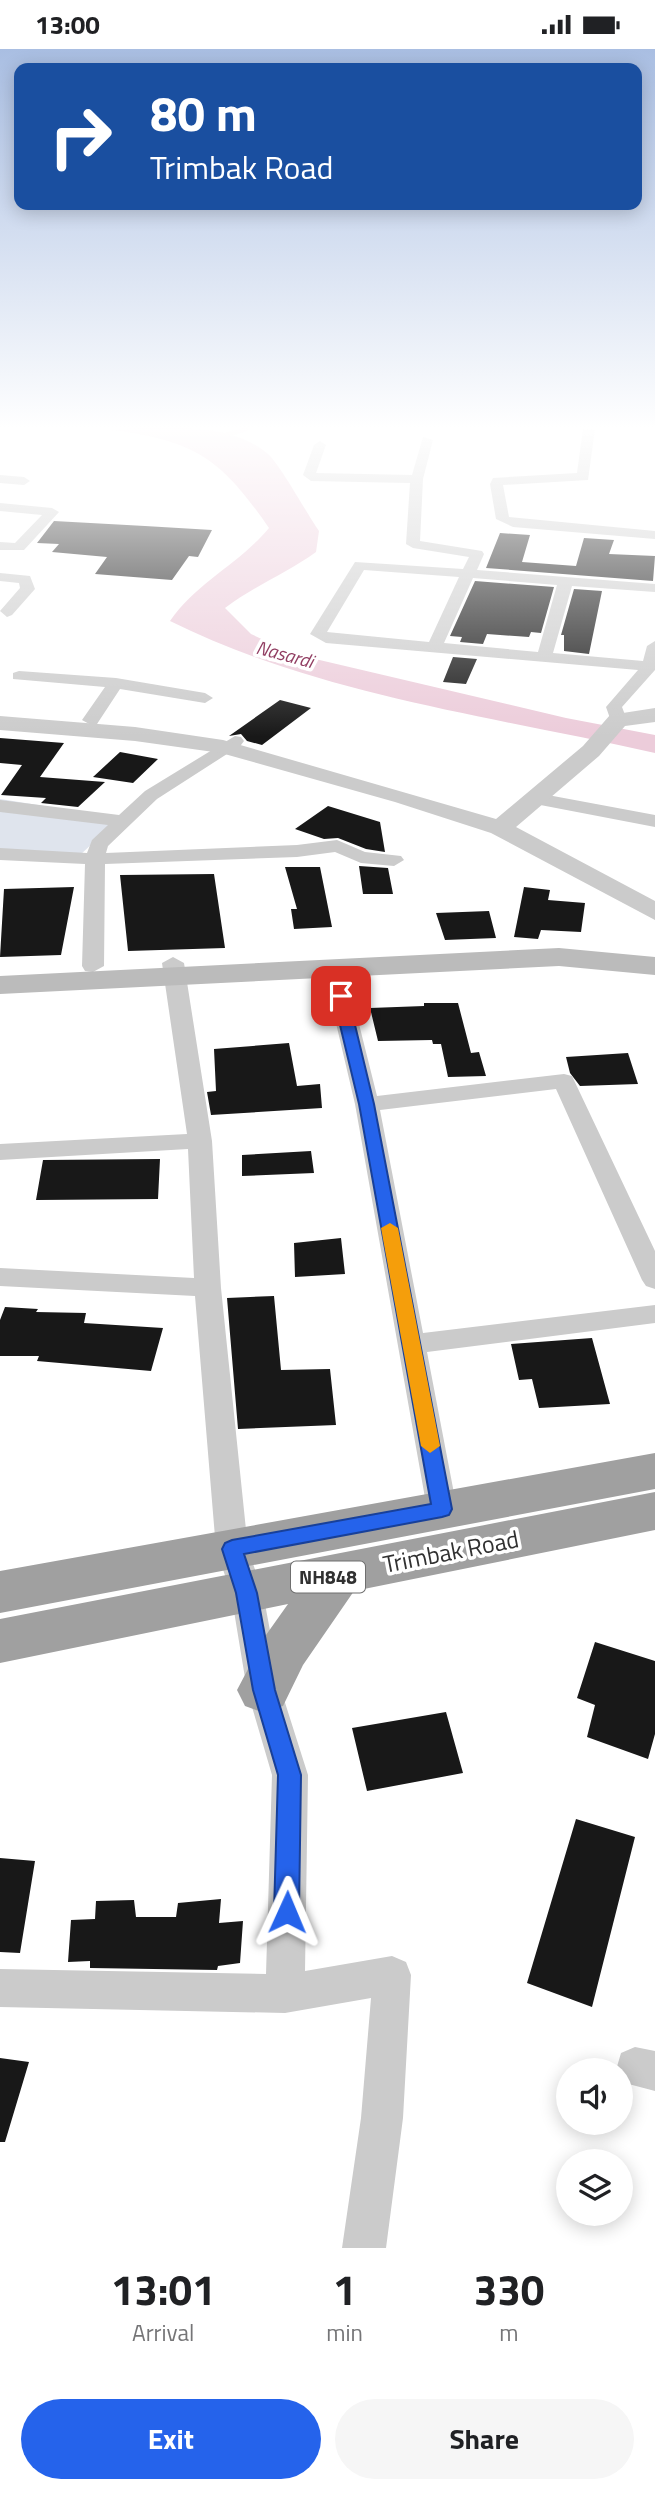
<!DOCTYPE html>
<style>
:root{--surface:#fff;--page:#f6f6f6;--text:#202124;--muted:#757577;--accent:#2563eb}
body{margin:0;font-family:"Titillium Web",sans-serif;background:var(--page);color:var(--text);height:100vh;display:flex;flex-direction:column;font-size:26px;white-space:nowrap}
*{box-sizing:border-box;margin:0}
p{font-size:23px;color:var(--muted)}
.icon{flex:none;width:38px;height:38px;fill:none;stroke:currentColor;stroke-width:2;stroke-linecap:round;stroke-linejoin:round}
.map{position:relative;height:2199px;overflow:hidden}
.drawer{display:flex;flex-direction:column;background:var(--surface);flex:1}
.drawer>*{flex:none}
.hud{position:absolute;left:14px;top:14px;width:628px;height:147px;border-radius:14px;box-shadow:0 4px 18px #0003;background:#1a4fa0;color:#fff;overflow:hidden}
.controls{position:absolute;left:556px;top:2009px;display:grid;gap:14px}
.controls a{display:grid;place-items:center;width:77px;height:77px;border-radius:50%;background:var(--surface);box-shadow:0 4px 18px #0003;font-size:35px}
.pin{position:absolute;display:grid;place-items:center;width:60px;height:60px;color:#fff;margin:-30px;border-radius:14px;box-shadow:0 4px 10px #0006}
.me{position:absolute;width:77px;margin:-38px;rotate:1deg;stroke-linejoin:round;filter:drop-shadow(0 0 5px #0008)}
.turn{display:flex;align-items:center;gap:24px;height:147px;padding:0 21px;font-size:32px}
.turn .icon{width:91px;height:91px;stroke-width:2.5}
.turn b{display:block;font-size:49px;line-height:60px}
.eta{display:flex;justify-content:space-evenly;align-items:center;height:119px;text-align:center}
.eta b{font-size:42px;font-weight:700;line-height:49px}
.primary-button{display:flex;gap:14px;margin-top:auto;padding:14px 21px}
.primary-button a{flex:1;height:80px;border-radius:42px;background:var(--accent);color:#fff;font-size:28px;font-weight:700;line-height:80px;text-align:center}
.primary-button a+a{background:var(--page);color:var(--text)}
.status{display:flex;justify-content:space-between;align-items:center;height:49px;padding:0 35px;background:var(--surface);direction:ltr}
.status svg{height:19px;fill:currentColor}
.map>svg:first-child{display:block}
.green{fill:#dfe4ed}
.water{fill:#ecccda}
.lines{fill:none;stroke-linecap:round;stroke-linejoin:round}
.stream{stroke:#ecccda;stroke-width:4.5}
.building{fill:#181818}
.minor{fill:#cbcbcb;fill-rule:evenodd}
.tertiary{fill:#cbcbcb;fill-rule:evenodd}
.secondary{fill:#bbb;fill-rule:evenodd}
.trunk{fill:#a0a0a0;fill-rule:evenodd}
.route{fill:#2563eb;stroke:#184099;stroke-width:2}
.slow{fill:#f59e0b}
.labels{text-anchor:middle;stroke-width:7;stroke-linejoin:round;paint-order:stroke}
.far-water-label{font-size:19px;font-style:italic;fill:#923f63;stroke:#fff}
.shield{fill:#fff;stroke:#6f6f6f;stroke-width:2}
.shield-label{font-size:19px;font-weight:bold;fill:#313131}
.near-street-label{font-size:24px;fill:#313131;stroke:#fff}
</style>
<div class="status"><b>13:00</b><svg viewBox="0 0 49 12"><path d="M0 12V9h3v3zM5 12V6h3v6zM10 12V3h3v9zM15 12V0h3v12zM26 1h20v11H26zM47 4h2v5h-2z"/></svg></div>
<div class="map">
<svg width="655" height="2199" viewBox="0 0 655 2199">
<rect width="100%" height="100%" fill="#fff"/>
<path class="green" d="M0,750L95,765L111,777L79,807L0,802Z"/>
<path class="water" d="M105,380C155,380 226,369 268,405C281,417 307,465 319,482L316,503C287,524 254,537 225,559L251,585L294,605L566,669L655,686V704C493,667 321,647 170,572C198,532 238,516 269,479C219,406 192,391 105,380Z"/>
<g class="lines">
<path class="stream" d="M219,388L246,380"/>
</g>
<path class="building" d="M54,472L145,477L212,481L198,508L189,507L172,531L95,525L107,508L52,503L59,495L37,494Z
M500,484L530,486L522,513L576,517L584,489L614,491L609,505L655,507L653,532L486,519Z
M475,532L554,538L541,584L531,583L529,588L487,585L483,595L460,593L462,588L450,587Z
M574,540L602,542L589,605L564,602V586H561Z
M453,608L477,610L466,635L443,633Z
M280,651L311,659L262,696L247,692L241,685L229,687Z
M0,689L64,694L40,728L105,733L78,758L41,754L46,749L1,746L22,716L0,714Z
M120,703L158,710L133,734L93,728Z
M328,757L380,773L385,803L366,800L338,789L324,790L295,780Z
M359,817L388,819L393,845H363Z
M285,818H320L332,878L294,880L291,860H297Z
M214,825L225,899L128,902L120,826Z
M74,838L61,906L0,908L4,840Z
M524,838L550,841L548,851L585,854L581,883L541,881L538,890L514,888Z
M489,862L496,889L445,891L436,864Z
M424,954H458L471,1004L479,1003L486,1027L448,1028L441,995H433L432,991L378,992L370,959L424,957Z
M289,994L297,1037L320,1035L322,1059L211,1066L207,1043L216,1042L214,1000Z
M628,1004L638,1035L580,1037L570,1024L566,1008Z
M311,1102L314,1124L242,1127V1106Z
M160,1110L158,1150L36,1151L43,1111Z
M341,1189L345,1225L295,1228L294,1194Z
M274,1247L281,1321L330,1320L336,1376L238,1380L227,1249Z
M5,1258L38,1260L36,1263L86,1264L84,1274L163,1279L151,1322L37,1312L39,1307H0V1271Z
M592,1289L610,1355L539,1359L532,1330L519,1331L511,1295Z
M595,1593L655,1612V1685L648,1710L587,1688L595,1656L577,1649Z
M446,1663L463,1724L367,1742L352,1679Z
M576,1770L635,1788L592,1958L527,1934Z
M0,1809L35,1812L20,1904L0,1903Z
M221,1850L219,1874L243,1872L240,1914L218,1917L217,1921L90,1919V1912L68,1913L71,1871L95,1870L96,1852L134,1851L136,1868H176L178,1854Z
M0,2009L29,2013L5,2093H0Z"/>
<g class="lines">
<path class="minor" d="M583,380H595L588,431L503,436L509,468L655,482V490L513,478L496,470L490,435L493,429L577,424Z
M423,388L433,391L423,430L420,492L482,502L484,505L477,521L655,535V543L572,537L553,604L643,612L647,597L655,592V621L622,658L627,671L624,675H612L606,658L638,621L326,594L310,585L355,513L463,520L469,508L413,499L406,495L410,434L311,432L303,426L314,396L320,392L326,396L316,424L412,426ZM364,521L459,528L429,593L327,583ZM473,529L557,536L538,603L444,594Z
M0,426L24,428L30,432L24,436L0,434Z
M0,454L52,459L59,463L24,501H0V493L15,494L42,466L0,462Z
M0,524L30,527L35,540L12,566L7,568L0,562L20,539L19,534L0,532Z
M19,622L116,629L205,644L213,649L205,654L120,640L97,675L91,676L82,671L105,638L13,630V624Z
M235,687L241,688L244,692L241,696L157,750L108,797L106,804L297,796L337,791L365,803L401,807L404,811L394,817L361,814L335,803L297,808L105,815L104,917L93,923L85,922L82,917L85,815L0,811V799L87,804L92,791L108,776L0,763V751L119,766L145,742Z
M537,744L655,766V778L530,754L528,750L530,746Z
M173,908L184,914L212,1092L221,1239L248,1500L263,1544L281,1641L308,1726L305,1922L392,1907L406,1913L411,1926L403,2069L386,2199H342L361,2069L371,1949L285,1964L0,1958V1920L266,1925L272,1726L247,1641L231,1544L216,1500L195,1247L0,1237V1219L194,1229L188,1100L0,1111V1095L187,1085L162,914Z
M334,913L345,919L377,1047L564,1025L572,1027L655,1202V1240L646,1237L642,1231L556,1040L380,1061L423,1284L655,1256V1274L427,1303L457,1460L453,1468L442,1472L431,1468L427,1460L355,1055L323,919Z
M635,1998L655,2002V2042L621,2033V2021H616L621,2004Z"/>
<path class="tertiary" d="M655,659V673L625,677L599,707L516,778L655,852V871L491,784L395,753L221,704L135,692L0,681V667L135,678L223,691L496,770L583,697L610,666Z"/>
<path class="secondary" d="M559,899L655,908V926L559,917L0,945V927Z"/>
<path class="trunk" d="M655,1404V1440L0,1564V1522Z
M655,1443V1481L354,1542L303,1616L283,1657L264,1664L245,1657L237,1641L266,1586L288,1555L0,1614V1570Z"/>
</g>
<linearGradient id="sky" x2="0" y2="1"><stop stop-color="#a9bee2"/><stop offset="0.55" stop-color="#fff"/><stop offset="1" stop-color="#fff" stop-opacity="0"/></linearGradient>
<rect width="655" height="688" fill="url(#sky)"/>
<path class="route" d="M341,942L348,947L374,1055L452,1460L449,1466L442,1468L244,1505L257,1544L275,1641L301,1726L299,1863L295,1871L287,1874L278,1871L274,1863L278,1726L253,1641L236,1544L222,1500L225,1494L232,1491L431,1455L359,1055L333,947Z"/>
<path class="slow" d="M390,1174L398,1179L440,1397L430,1404L421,1397L381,1179Z"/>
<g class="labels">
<g class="far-water-label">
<text transform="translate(285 605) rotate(15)" y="7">Nasardi</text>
</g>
<rect class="shield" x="291" y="1512.5" width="74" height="31" rx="5"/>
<g class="shield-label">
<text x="328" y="1535">NH848</text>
</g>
<g class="near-street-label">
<text transform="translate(451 1503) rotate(-11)" y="8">Trimbak Road</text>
</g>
</g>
</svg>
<div class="controls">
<a><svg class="icon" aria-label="sound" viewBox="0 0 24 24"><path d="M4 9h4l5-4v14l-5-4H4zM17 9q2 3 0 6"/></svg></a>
<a><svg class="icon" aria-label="layers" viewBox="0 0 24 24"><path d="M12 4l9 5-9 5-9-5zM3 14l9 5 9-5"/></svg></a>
</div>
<div class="pin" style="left:341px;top:947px;background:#d93025"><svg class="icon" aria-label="arrive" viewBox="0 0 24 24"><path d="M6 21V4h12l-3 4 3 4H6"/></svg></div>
<svg class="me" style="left:287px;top:1863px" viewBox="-20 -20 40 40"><path d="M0-17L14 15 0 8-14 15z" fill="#2563eb" stroke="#fff" stroke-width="4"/></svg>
<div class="hud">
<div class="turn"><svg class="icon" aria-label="right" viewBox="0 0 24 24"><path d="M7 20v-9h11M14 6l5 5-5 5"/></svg><div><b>80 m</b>Trimbak Road</div></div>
</div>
</div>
<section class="drawer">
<div class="eta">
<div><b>13:01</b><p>Arrival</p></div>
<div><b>1</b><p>min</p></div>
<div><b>330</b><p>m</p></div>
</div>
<div class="primary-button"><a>Exit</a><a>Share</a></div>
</section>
